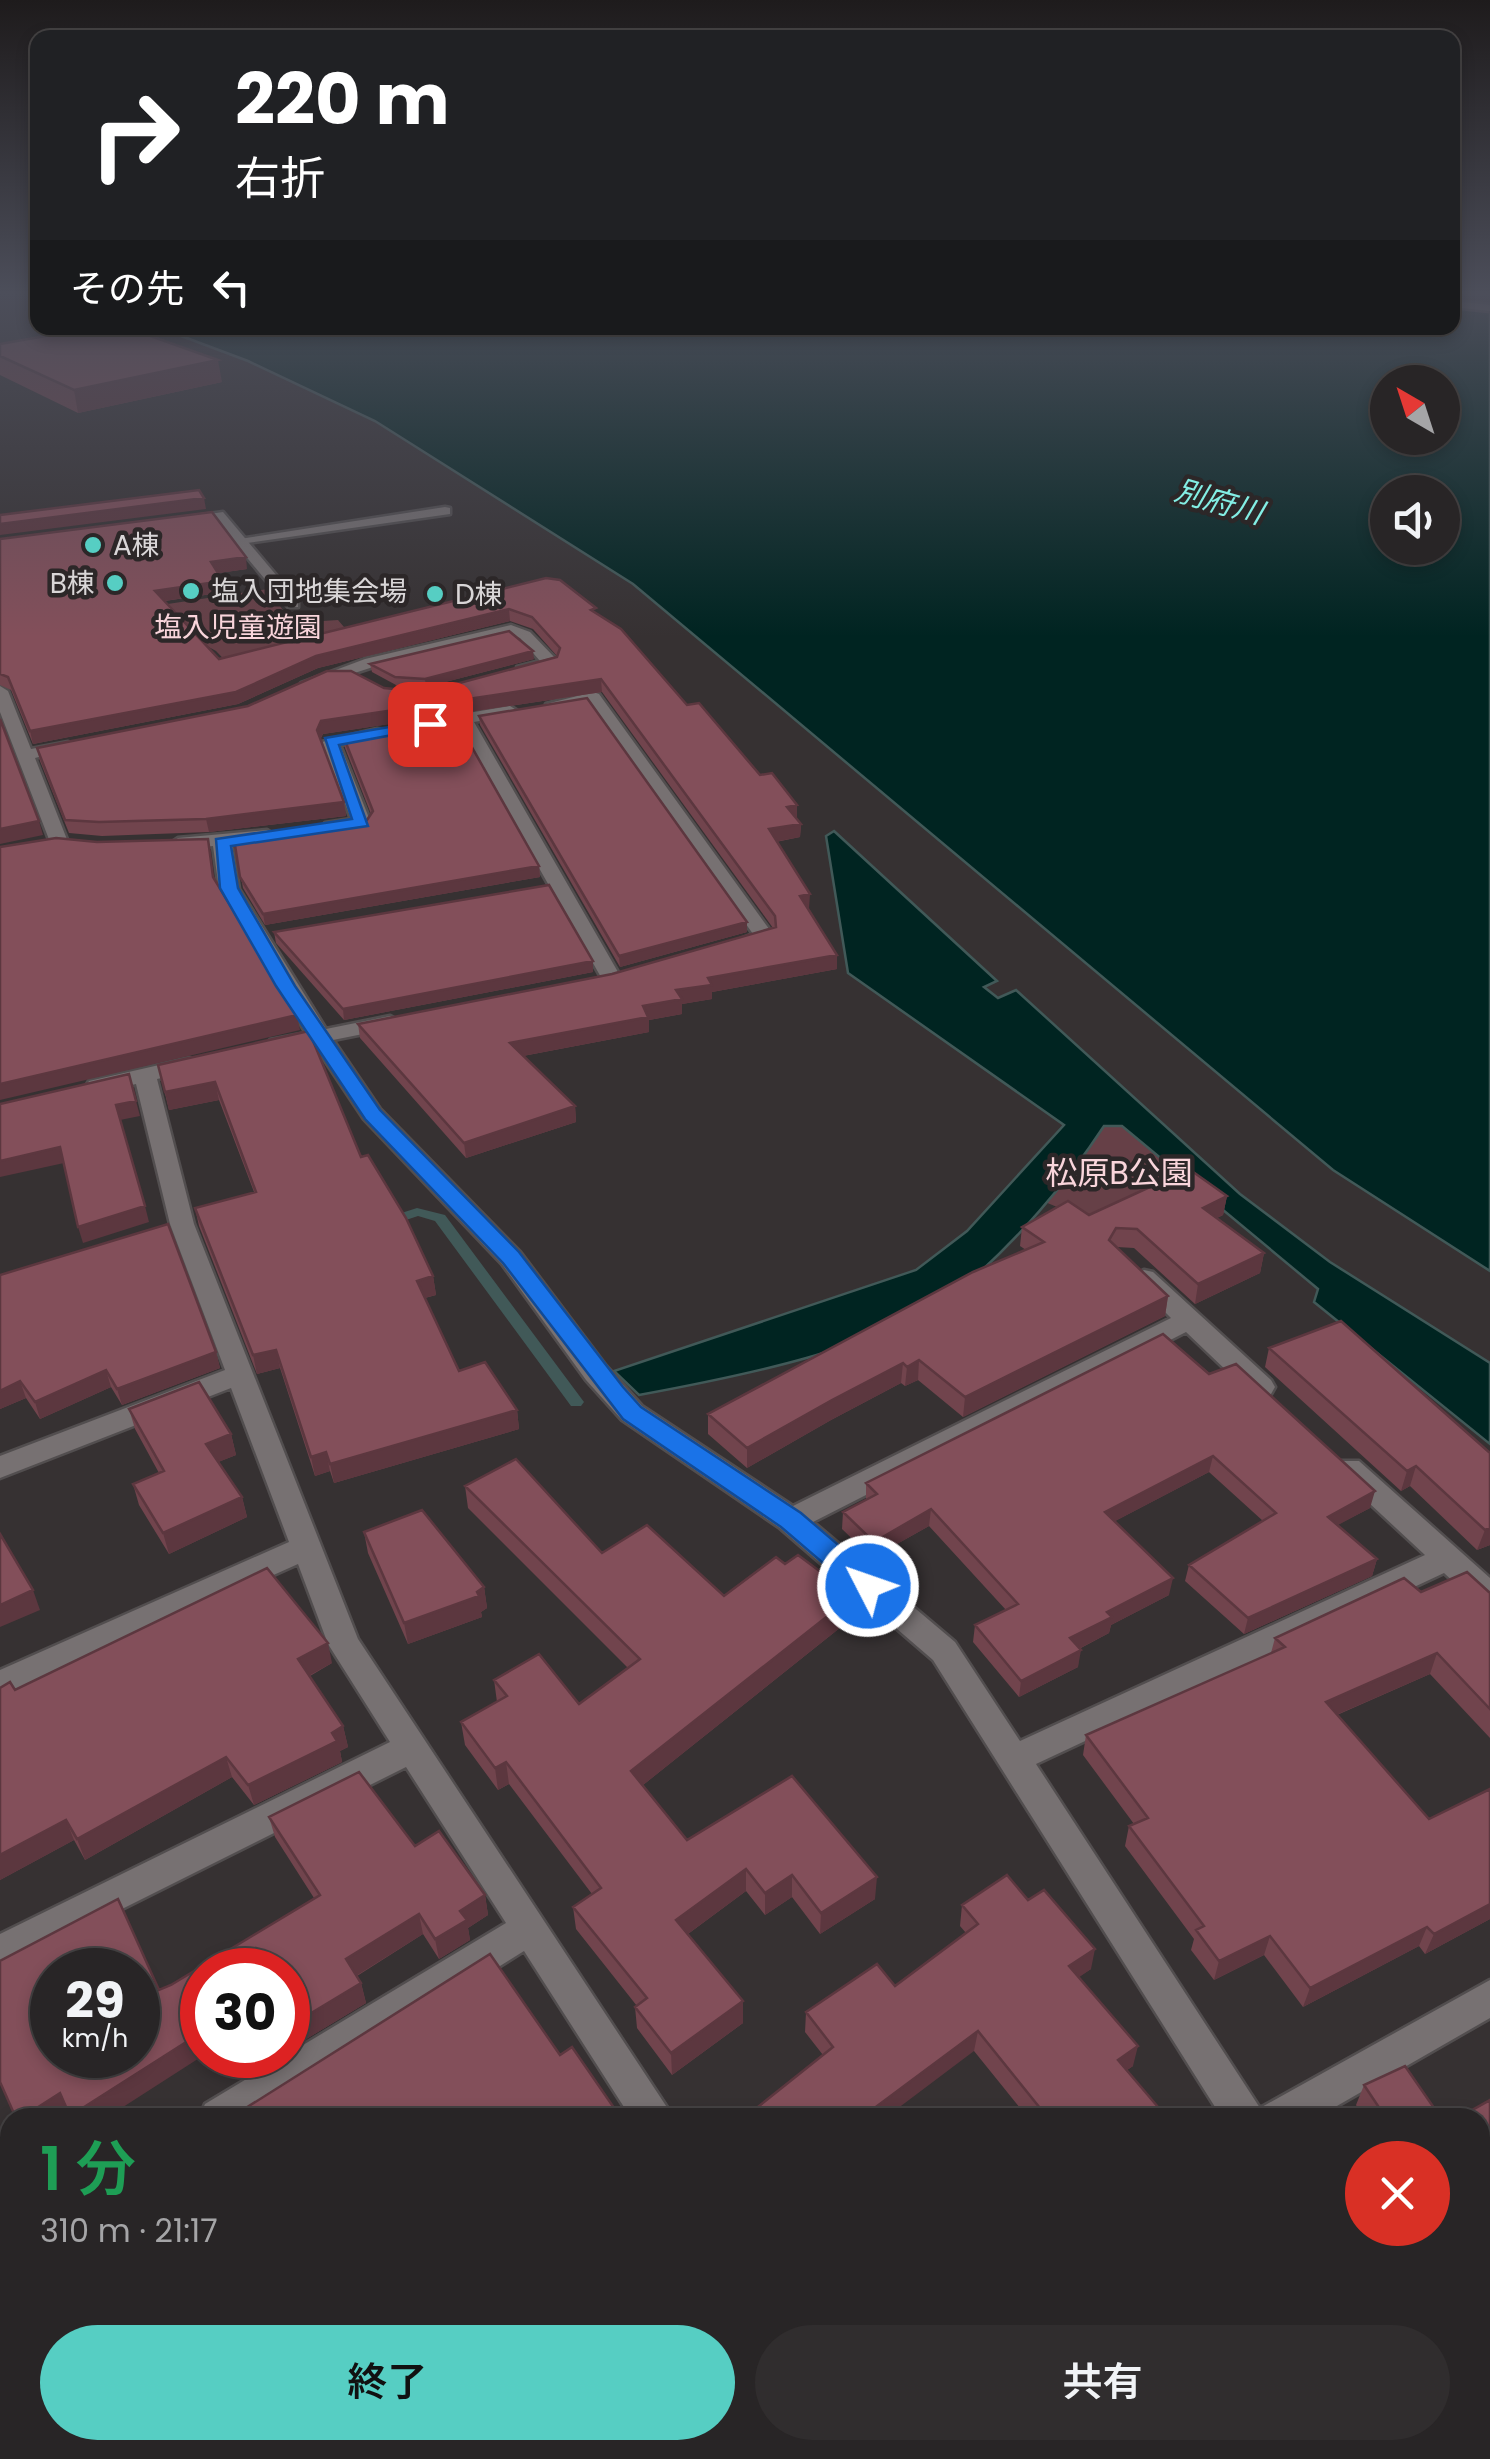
<!DOCTYPE html>
<html lang="ja">
<meta charset="utf-8">
<style>
:root{--surface:#282526;--page:#302d2e;--text:#f1f3f6;--muted:#a5a5a7;--line:#444243;--accent:#56cec3}
body{margin:0;font-family:Poppins,"Noto Sans JP",sans-serif;background:var(--page);color:var(--text);height:100vh;display:flex;flex-direction:column;font-size:38px;white-space:nowrap}
*{box-sizing:border-box;margin:0}
p{font-size:32px;color:var(--muted)}
.icon{flex:none;width:55px;height:55px;fill:none;stroke:currentColor;stroke-width:2;stroke-linecap:round;stroke-linejoin:round}
.map{position:relative;flex:1;overflow:hidden}
.sheet{position:absolute;left:0px;top:2108px;width:1490px;height:352px;display:flex;flex-direction:column;background:var(--surface);border-radius:30px 30px 0 0;box-shadow:0 5px 15px #0003,0 0 0 2px var(--line)}
.sheet>*{flex:none}
.top-card{position:absolute;left:30px;top:30px;width:1430px;height:305px;border-radius:20px;box-shadow:0 5px 15px #0003,0 0 0 2px var(--line);background:#202124;color:#fff;overflow:hidden}
.needle{width:65px;rotate:321deg}
.controls{position:absolute;left:1370px;top:365px;display:grid;gap:20px}
.controls a{display:grid;place-items:center;width:90px;height:90px;border-radius:50%;background:var(--surface);box-shadow:0 5px 15px #0003,0 0 0 2px var(--line);font-size:50px}
.speed{position:absolute;left:30px;top:1948px;display:flex;gap:20px;font-size:50px;font-weight:700;text-align:center}
.speed>*{display:grid;place-content:center;width:130px;height:130px;border-radius:50%;background:var(--surface);box-shadow:0 5px 15px #0003,0 0 0 2px var(--line);line-height:1}
.speed small{font-size:25px;font-weight:400}
.speed .limit{border:15px solid #d22;background:#fff;color:#111}
.pin{position:absolute;display:grid;place-items:center;width:85px;height:85px;color:#fff;margin:-42px;border-radius:20px;box-shadow:0 5px 15px #0006}
.me{position:absolute;width:110px;margin:-55px;rotate:311deg;stroke-linejoin:round;filter:drop-shadow(0 0 8px #0008)}
.turn{display:flex;align-items:center;gap:35px;height:210px;padding:0 40px;font-size:45px}
.turn .icon{width:130px;height:130px;stroke-width:2.5}
.turn b{display:block;font-size:70px;line-height:85px}
.then{display:flex;align-items:center;height:95px;padding:0 40px;background:#0003;gap:20px;font-size:38px}
.round{display:grid;place-items:center;flex:none;width:105px;height:105px;border-radius:52px;background:var(--page)}
.head{display:flex;align-items:center;justify-content:space-between;height:170px;padding:0 40px}
h1{font-size:60px;font-weight:600;line-height:75px;color:#1e9e55}
.button{display:flex;gap:20px;margin-top:auto;padding:20px 40px}
.button a{flex:1;height:115px;border-radius:60px;background:var(--accent);color:#111;font-size:40px;font-weight:600;line-height:115px;text-align:center}
.button a+a{background:var(--page);color:var(--text)}
.map>svg:first-child{display:block}
.green{fill:#664047}
.water{fill:#002421;stroke:#415958;stroke-width:2.5;fill-rule:evenodd}
.lines{fill:none;stroke-linecap:round;stroke-linejoin:round}
.stream{fill:#415958;fill-rule:evenodd}
.service-casing{stroke:#524e4f;stroke-width:5}
.minor-casing{stroke:#524e4f;stroke-width:5}
.service{fill:#777172;fill-rule:evenodd}
.minor{fill:#777172;fill-rule:evenodd}
.wall{fill:#71444d}
.shaded-wall{fill:#5c373f}
.building{fill:#834f5a;stroke:#5c373f;stroke-width:2.5;fill-rule:evenodd}
.route{fill:#1a73e8;stroke:#114b97;stroke-width:2.5}
.poi-dot{fill:#56cec3;stroke:#2c2728;stroke-width:4}
.labels{text-anchor:middle;stroke-width:9;stroke-linejoin:round;paint-order:stroke}
.far-poi-label{font-size:28px;fill:#d9d6d7;stroke:#2c2728;text-anchor:start}
.far-park-label{font-size:28px;fill:#f9d5db;stroke:#2c2728}
.far-water-label{font-size:30px;font-style:italic;fill:#83eee4;stroke:#2c2728}
.park-label{font-size:32px;fill:#f9d5db;stroke:#2c2728}
</style>
<div class="map">
<svg width="1490" height="2459" viewBox="0 0 1490 2459">
<rect width="100%" height="100%" fill="#363132"/>
<path class="green" d="M268,589L292,623L338,620L350,634L257,694L216,651L181,632L161,605Z
M1104,1126H1122L1189,1182L1098,1224L1045,1202L1071,1175Z"/>
<path class="water" d="M1453,306L1490,310V1271L1333,1170L633,584L375,421L248,361L160,328H1452ZM1388,382H1442V438H1388ZM1388,492H1442V548H1388Z
M834,831L997,981L984,987L998,998L1016,990L1240,1194L1330,1262L1490,1363V1444L1314,1302L1318,1289L1122,1126H1104C1066,1184 1016,1242 963,1287C890,1348 731,1378 639,1395L614,1371L916,1270L967,1231L1064,1125L848,973L826,836Z"/>
<g class="lines">
<path class="stream" d="M417,1208L445,1215L581,1398L584,1402L581,1406H571L435,1221L418,1216L391,1225L384,1221L386,1218Z"/>
<defs>
<path id="service" d="M445,507L450,508V514L240,544L233,540Z"/>
<path id="minor" d="M1452,301L1490,305V311L1452,307Z
M223,512L298,601V607H288L215,519L183,523L176,519Z
M511,625L530,632L557,660V666L517,673V667L540,661L520,638L510,635L376,666L309,688L301,683L365,659Z
M0,686L8,691L31,749L68,742L77,747L35,758L68,842L66,846L59,848L50,842L0,712Z
M593,692L599,694L772,933V941L742,951L735,949V941L753,934L589,703L554,709L546,704Z
M510,706L518,711L516,714L474,722L622,979L619,983H605L602,979L458,725L426,730L418,725L426,720Z
M377,729L383,730V738L340,745L371,823L362,828L325,831V823L351,819L322,742Z
M267,830L276,836L274,840L232,845L239,889L326,1029L390,1016L401,1022L398,1027L333,1040L380,1109L520,1252L606,1366L642,1406L793,1506L1171,1318L1131,1278L1144,1270L1153,1272L1271,1380L1275,1387L1271,1394H1251L1186,1332L813,1522L955,1642L1020,1741L1425,1555L1339,1475L1335,1468L1339,1461H1359L1490,1578V1608L1479,1605L1444,1573L1036,1764L1260,2108L1490,1980V2018L1316,2118H1222L933,1660L780,1528L622,1420L586,1380L502,1264L364,1119L314,1044L270,1050L267,1045L270,1040L306,1033L219,889L213,846L178,850L169,844L178,838Z
M190,1058L201,1065L198,1070L157,1079L194,1224L358,1639L674,2118H631L524,1951L256,2118H199L205,2104L506,1923L406,1767L0,1970V1934L390,1742L328,1644L298,1564L0,1697V1670L289,1542L231,1388L0,1478V1456L225,1370L170,1224L136,1084L97,1093L86,1086L89,1081Z
M10,2224V2268L0,2272V2228Z
M284,2450H338L334,2459H280Z
M825,2450H877L873,2459H821Z
M1412,2450H1459L1463,2459H1416Z"/>
</defs>
<use href="#service" class="service-casing"/>
<use href="#minor" class="minor-casing"/>
<use href="#service" class="service"/>
<use href="#minor" class="minor"/>
</g>
<path class="wall" d="M1466,293H1490V296L1467,295Z
M0,344L222,382L78,413L0,375Z
M0,539L247,569L218,573L223,581L225,592L165,601L219,659L546,578L597,614L687,705L801,824L800,837L776,842L808,909L837,955V969L712,992V999L682,1004V1014L649,1020V1032L523,1056L575,1106L576,1122L466,1158L360,1038L358,1024L612,974L773,928L602,692L323,734L320,740L344,802L346,816L209,832L102,836L69,833L40,761L37,748L384,688L426,692L557,656L533,629L510,621L318,668L238,704L33,744L11,690L0,685Z
M534,659L426,687L396,685L372,672L370,664Z
M479,716L747,932L620,967L480,725Z
M344,738L539,866L540,877L265,925L243,888L234,839L367,820L371,814L345,748Z
M274,932L593,972L344,1020L276,943Z
M309,1031L361,1157L433,1276L436,1295L425,1298L459,1371L517,1410L519,1429L334,1483L330,1471L315,1476L280,1368L257,1374L199,1226L195,1208L254,1192L219,1100L169,1110L158,1065Z
M1227,1196L1223,1215L1217,1218L1264,1253L1260,1273L1195,1304L1134,1248L1117,1247L1168,1296L1165,1316L963,1417L918,1380L905,1386L901,1383L831,1420L747,1468L708,1434V1414L1026,1250L1020,1246L1022,1227L1089,1215Z
M0,1275L216,1352L220,1368L122,1405L111,1387L40,1419L26,1398L0,1409Z
M1163,1334L1370,1508L1337,1525L1377,1559L1372,1576L1244,1634L1185,1581L1189,1565L1263,1521L1209,1472L1115,1521L1169,1595L1111,1625L1109,1633L1079,1649L1078,1667L1019,1697L973,1642L975,1625L1006,1610L929,1526L872,1558L842,1529L843,1512L866,1500V1483Z
M1269,1348L1490,1453V1545L1477,1550L1410,1486L1401,1491L1265,1367Z
M129,1409L231,1434L236,1455L218,1462L242,1497L247,1517L169,1554L139,1505L133,1484L159,1473L135,1429Z
M465,1486L602,1553L724,1596L851,1619L643,1785L687,1840L875,1899L820,1934L792,1897L765,1915L746,1891L688,1934L743,2001V2023L672,2075L637,2028L635,2007L637,2006L576,1929L573,1907L592,1894L509,1784L498,1790L465,1745L461,1722L497,1702L494,1680L579,1704L628,1668L468,1508Z
M364,1532L484,1587L487,1608L481,1612L482,1617L408,1644L368,1553Z
M1421,1592L1490,1593V1738L1430,1674L1337,1715L1429,1819L1490,1789V1919L1425,1954L1419,1946L1303,2007L1264,1955L1214,1980L1191,1950L1194,1939L1125,1846L1129,1826L1134,1824L1083,1755L1086,1735L1271,1653L1275,1638Z
M332,1663L310,1676L343,1726L348,1747L340,1751L342,1762L254,1805L232,1777L85,1860L74,1840L0,1880L15,1690Z
M269,1817L415,1846L485,1895L488,1915L468,1928L470,1940L439,1959L423,1934L357,1976L361,1983L366,2003L288,2050V1970L106,2118H71L69,2113L61,2118H16L159,1990L171,1985L314,1898L275,1837Z
M1028,1900L1091,1969L1078,1977L1133,2066L1127,2070L1154,2118H1028L974,2051L823,2055L805,2032L806,2012L895,1986L966,1933L960,1926L962,1905Z
M1364,2085L1441,2118H1364L1356,2105Z
M1490,2285V2432L1480,2434V2287Z
M461,2450H702L692,2459H466Z
M1065,2450H1106L1097,2459H1072Z"/>
<path class="shaded-wall" d="M218,360L222,382L78,413L74,390Z
M204,498L206,509L0,535V524Z
M246,557L247,569L213,574L211,562Z
M223,581L225,592L157,602L155,591Z
M509,609L510,621L318,668L238,704L33,744L30,731L316,656Z
M533,651L534,659L426,687L425,679Z
M601,679L602,692L323,734L318,743L317,730L321,721Z
M344,802L346,816L209,832L206,819Z
M797,805V819L787,807Z
M39,821L43,835L0,844V829Z
M801,824L800,837L769,843V829Z
M539,866L540,877L265,925L263,914Z
M810,894L809,909L800,910V896Z
M747,922V932L620,967L619,956Z
M837,955V969L712,992V999L682,1004V1014L649,1020V1032L512,1058L510,1043L643,1006L676,990L708,978Z
M593,961V972L344,1020L343,1009Z
M297,1015L300,1030L0,1100V1084Z
M215,1082L219,1100L169,1110L165,1092Z
M136,1101L140,1116L120,1120L116,1105Z
M575,1106L576,1122L466,1158L464,1143Z
M60,1147L64,1163L0,1177V1161Z
M1227,1196L1223,1215L1199,1227L1203,1208Z
M145,1206L149,1222L83,1243L78,1227Z
M1264,1253L1260,1273L1195,1304L1198,1284Z
M433,1276L436,1295L420,1299L417,1281Z
M1168,1296L1165,1316L963,1417L965,1397Z
M276,1350L280,1368L257,1374L253,1355Z
M216,1352L220,1368L122,1405L117,1389Z
M919,1360L918,1380L905,1386L907,1367Z
M903,1363L901,1383L831,1420L747,1468V1448L832,1400Z
M106,1370L111,1387L40,1419L35,1402Z
M20,1381L26,1398L0,1409V1391Z
M517,1410L519,1429L334,1483L330,1464Z
M231,1434L236,1455L211,1465L206,1444Z
M326,1452L330,1471L315,1476L311,1457Z
M1213,1456L1209,1472L1102,1528L1105,1512Z
M1416,1466L1410,1486L1401,1491L1407,1471Z
M1375,1491L1370,1508L1323,1533L1328,1517Z
M242,1497L247,1517L169,1554L163,1533Z
M931,1509L929,1526L872,1558L874,1542Z
M1490,1528V1545L1477,1550L1485,1530Z
M1377,1559L1372,1576L1244,1634L1248,1618Z
M1173,1578L1169,1595L1111,1625L1109,1633L1067,1655L1070,1638L1107,1612Z
M484,1587L487,1608L481,1612L482,1617L408,1644L404,1623Z
M33,1590L40,1610L0,1627V1605Z
M853,1596L851,1619L633,1793L631,1771Z
M328,1643L332,1663L303,1679L298,1659Z
M1081,1650L1078,1667L1019,1697L1021,1681Z
M1437,1653L1430,1674L1320,1722L1326,1702Z
M343,1726L348,1747L340,1751L342,1762L254,1805L248,1785Z
M226,1757L232,1777L85,1860L77,1839Z
M506,1762L509,1784L498,1790L495,1768Z
M66,1820L74,1840L0,1880V1855Z
M746,1869V1891L677,1942L676,1920Z
M792,1875V1897L765,1915V1893Z
M877,1877L875,1899L820,1934L821,1913Z
M485,1895L488,1915L468,1928L470,1940L439,1959L435,1939L460,1911Z
M1490,1904V1919L1425,1954L1434,1934Z
M419,1914L423,1934L351,1979L346,1959Z
M1427,1927L1419,1946L1303,2007L1310,1988Z
M1270,1936L1264,1955L1214,1980L1219,1961Z
M1095,1949L1091,1969L1065,1987L1069,1966Z
M361,1983L366,2003L288,2050V2027Z
M743,2001V2023L672,2075L671,2053Z
M978,2031L974,2051L885,2118H865V2115Z
M202,2032V2055H204L106,2118H71L70,2116Z
M1138,2046L1133,2066L1113,2080L1118,2060Z
M255,2055H279L259,2067Z
M60,2093L69,2113L61,2118H21Z
M1158,2107L1154,2118H1143Z
M1490,2197V2211L1480,2216V2202Z
M151,2450H184L171,2459H139Z
M682,2450H702L692,2459H672Z
M1094,2450H1106L1097,2459H1087Z"/>
<path class="building" d="M91,328H128L218,360L74,390L0,356V344Z
M199,490L204,498L0,524V515Z
M212,512L246,557L211,562L223,581L155,591L219,659L546,578L560,580L596,608L591,610L621,629L687,705L699,703L760,775L772,773L797,805L787,807L801,824L769,829L810,894L800,896L837,955L708,978L712,985L676,990L682,999L643,1006L648,1017L510,1043L575,1106L464,1143L358,1024L612,974L776,927L775,916L601,679L321,721L317,730L344,802L206,819L99,822L65,820L37,748L248,706L327,671H351L384,688L426,692L557,657L560,648L532,617L509,609L316,656L236,692L30,731L8,677L0,674V539Z
M509,631L533,651L425,679L395,677L370,664Z
M587,698L747,922L619,956L479,716Z
M0,719L39,821L0,829Z
M456,719L539,866L263,914L240,877L234,839L367,820L373,811L344,738Z
M56,838L97,842L208,839L213,877L297,1015L0,1084V847Z
M549,885L593,961L343,1009L274,932Z
M309,1031L361,1157L368,1155L406,1218L433,1276L417,1281L459,1371L485,1362L517,1410L330,1464L326,1452L311,1457L276,1350L253,1355L195,1208L256,1192L215,1082L165,1092L158,1065Z
M129,1074L136,1101L116,1105L145,1206L78,1227L60,1147L0,1161V1104Z
M1189,1169L1227,1196L1203,1208L1264,1253L1198,1284L1137,1229L1116,1228L1109,1240L1168,1296L965,1397L919,1360L907,1367L903,1363L832,1400L747,1448L708,1414L973,1272L1044,1242L1022,1227L1068,1201L1089,1215Z
M168,1224L216,1352L117,1389L106,1370L35,1402L20,1381L0,1391V1275Z
M1341,1321L1490,1453V1528L1485,1530L1416,1466L1407,1471L1269,1348Z
M1163,1334L1209,1374L1236,1364L1375,1491L1328,1517L1377,1559L1248,1618L1189,1565L1276,1513L1213,1456L1105,1512L1173,1578L1107,1612L1112,1617L1070,1638L1081,1650L1021,1681L975,1625L1018,1604L931,1509L874,1542L843,1512L877,1494L866,1483Z
M199,1382L231,1434L206,1444L242,1497L163,1533L133,1484L164,1471L129,1409Z
M516,1459L602,1553L647,1525L724,1596L776,1557L785,1564L798,1555L853,1596L631,1771L687,1840L792,1776L877,1877L821,1913L792,1875L765,1893L746,1869L676,1920L743,2001L671,2053L635,2007L647,1998L573,1907L601,1888L506,1762L495,1768L461,1722L507,1696L494,1680L539,1654L579,1704L640,1659L465,1486Z
M422,1510L484,1587L477,1592L479,1596L404,1623L364,1532Z
M0,1534L33,1590L0,1605Z
M267,1568L328,1643L298,1659L343,1726L332,1733L337,1741L248,1785L226,1757L77,1839L66,1820L0,1855V1688L10,1682L15,1690Z
M1467,1572L1490,1593V1709L1437,1653L1326,1702L1429,1819L1490,1789V1904L1434,1934L1427,1927L1310,1988L1270,1936L1219,1961L1196,1930L1204,1926L1129,1826L1148,1818L1086,1735L1285,1647L1275,1638L1404,1578L1421,1592Z
M359,1772L415,1846L439,1831L485,1895L460,1911L467,1920L435,1939L419,1914L346,1959L361,1983L288,2027V1970H202V2032L70,2116L60,2093L21,2118H16L0,2082V1961L118,1899L159,1990L171,1985L320,1895L269,1817ZM52,1970H138V2055H52Z
M1007,1875L1028,1900L1044,1890L1095,1949L1069,1966L1138,2046L1118,2060L1158,2107L1143,2118H1048L978,2031L865,2115L867,2118H744L833,2047L806,2012L877,1964L895,1986L978,1924L962,1905Z
M490,1954L560,2055L572,2047L621,2118H230Z
M1405,2066L1441,2118H1386L1364,2085Z
M1490,2100V2197L1480,2202V2118H1458Z
M10,2260V2446L0,2421V2267Z
M1490,2285V2412L1480,2389V2341L1484,2340L1480,2331V2287Z
M12,2450H151L139,2459H15Z
M466,2450H682L672,2459H471Z
M1200,2450H1386L1391,2459H1189Z"/>
<linearGradient id="sky" x2="0" y2="1"><stop stop-color="#1e1b1c"/><stop offset="0.46" stop-color="#4c4e5a"/><stop offset="1" stop-color="#4c4e5a" stop-opacity="0"/></linearGradient>
<rect width="1490" height="637" fill="url(#sky)"/>
<path class="route" d="M430,720L437,724L435,727L339,745L368,826L231,846L238,888L295,986L380,1110L519,1252L623,1387L641,1407L801,1513L877,1578L882,1586L877,1593H858L781,1527L623,1419L503,1263L365,1119L276,986L220,888L216,839L352,819L325,738Z"/>
<g class="poi-dot">
<circle cx="93" cy="545" r="10"/>
<circle cx="115" cy="583" r="10"/>
<circle cx="191" cy="591" r="10"/>
<circle cx="435" cy="594" r="10"/>
</g>
<g class="labels">
<g class="far-poi-label">
<text x="113" y="555">A棟</text>
<text x="95" y="593" text-anchor="end">B棟</text>
<text x="211" y="601">塩入団地集会場</text>
<text x="455" y="604">D棟</text>
</g>
<g class="far-park-label">
<text x="238" y="637">塩入児童遊園</text>
</g>
<g class="far-water-label">
<text transform="translate(1219 502) rotate(16)" y="10">別府川</text>
</g>
<g class="park-label">
<text x="1119" y="1184">松原B公園</text>
</g>
</g>
</svg>
<div class="controls">
<a><svg class="needle" viewBox="-14 -14 28 28"><path d="M0-13l5 13h-10z" fill="#e53935"/><path d="M0 13l5-13h-10z" fill="#a5a5a7"/></svg></a>
<a><svg class="icon" aria-label="sound" viewBox="0 0 24 24"><path d="M4 9h4l5-4v14l-5-4H4zM17 9q2 3 0 6"/></svg></a>
</div>
<div class="speed"><div>29<small>km/h</small></div><div class="limit">30</div></div>
<div class="pin" style="left:430px;top:724px;background:#d93025"><svg class="icon" aria-label="arrive" viewBox="0 0 24 24"><path d="M6 21V4h12l-3 4 3 4H6"/></svg></div>
<svg class="me" style="left:868px;top:1586px" viewBox="-20 -20 40 40"><circle r="17" fill="#1a73e8" stroke="#fff" stroke-width="3"/><path d="M0-11L8 9 0 5-8 9z" fill="#fff"/></svg>
<div class="top-card">
<div class="turn"><svg class="icon" aria-label="right" viewBox="0 0 24 24"><path d="M7 20v-9h11M14 6l5 5-5 5"/></svg><div><b>220 m</b>右折</div></div>
<div class="then">その先<svg class="icon" aria-label="left" viewBox="0 0 24 24"><path d="M17 20v-9H6M10 6l-5 5 5 5"/></svg></div>
</div>
<section class="sheet">
<div class="head"><div><h1>1 分</h1><p>310 m · 21:17</p></div><a class="round" style="background:#d93025;color:#fff"><svg class="icon" aria-label="close" viewBox="0 0 24 24"><path d="M6 6l12 12M18 6L6 18"/></svg></a></div>
<div class="button"><a>終了</a><a>共有</a></div>
</section>
</div>
